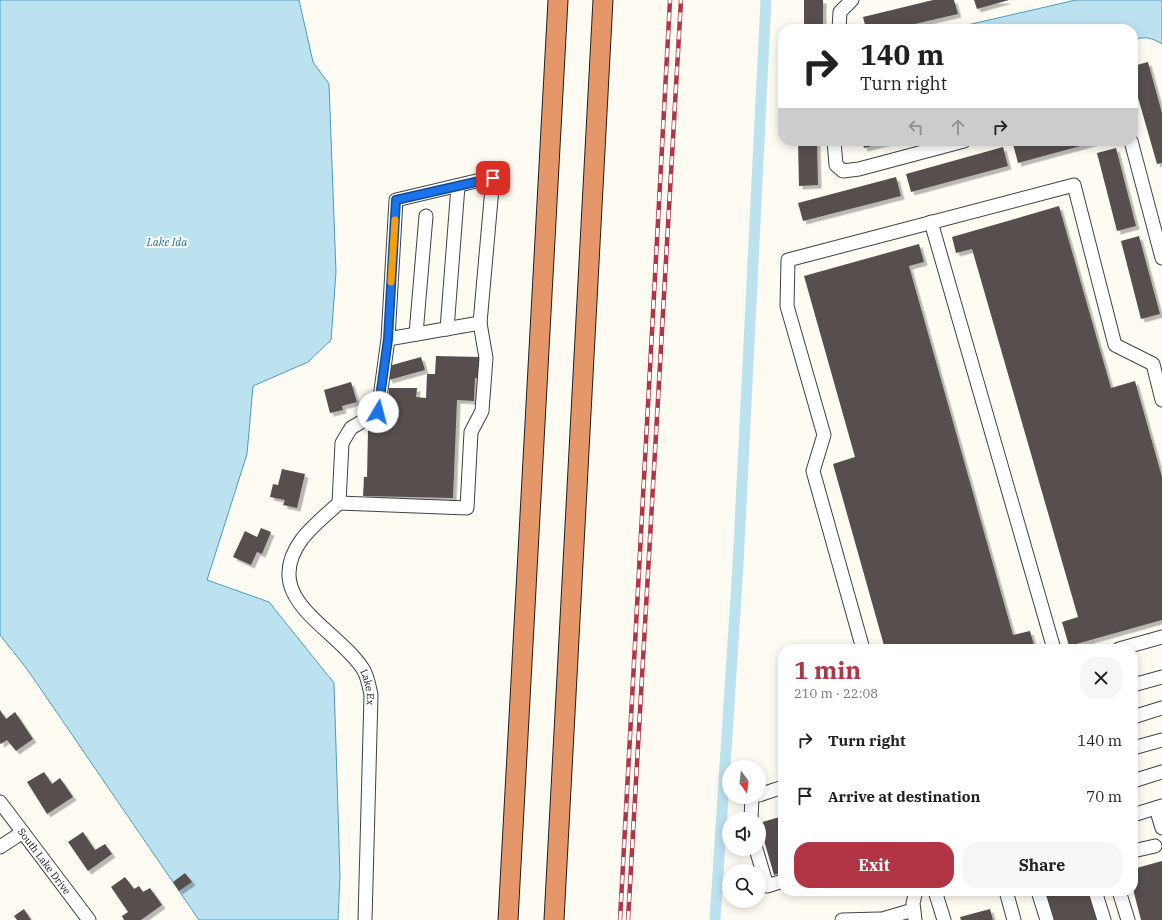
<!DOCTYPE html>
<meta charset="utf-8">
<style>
:root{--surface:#fff;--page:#f6f6f6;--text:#202124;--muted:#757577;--accent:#b23546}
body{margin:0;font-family:"IBM Plex Serif",serif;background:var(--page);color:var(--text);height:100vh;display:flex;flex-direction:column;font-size:15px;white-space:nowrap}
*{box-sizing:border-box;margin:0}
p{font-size:13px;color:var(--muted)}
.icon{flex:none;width:22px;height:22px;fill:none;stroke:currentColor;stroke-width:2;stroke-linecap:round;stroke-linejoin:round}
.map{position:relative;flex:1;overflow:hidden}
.sheet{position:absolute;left:778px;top:644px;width:360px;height:252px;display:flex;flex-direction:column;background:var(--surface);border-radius:16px;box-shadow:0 2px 10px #0003}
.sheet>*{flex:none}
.hud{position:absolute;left:778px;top:24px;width:360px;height:122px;border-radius:16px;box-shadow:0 2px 10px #0003;background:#fff;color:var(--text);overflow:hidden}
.needle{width:26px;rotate:165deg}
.controls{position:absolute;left:722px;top:760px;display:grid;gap:8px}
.controls a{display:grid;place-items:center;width:44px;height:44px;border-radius:50%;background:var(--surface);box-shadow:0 2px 10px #0003;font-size:20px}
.pin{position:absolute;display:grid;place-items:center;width:34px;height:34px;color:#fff;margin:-17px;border-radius:8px;box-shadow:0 2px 6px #0006}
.me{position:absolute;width:44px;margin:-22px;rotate:8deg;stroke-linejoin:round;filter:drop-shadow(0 0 3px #0008)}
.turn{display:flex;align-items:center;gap:14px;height:84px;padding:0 16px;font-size:18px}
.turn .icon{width:52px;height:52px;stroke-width:2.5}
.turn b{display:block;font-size:28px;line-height:34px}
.lanes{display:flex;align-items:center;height:38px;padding:0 16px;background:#0003;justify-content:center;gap:20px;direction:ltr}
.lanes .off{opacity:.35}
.round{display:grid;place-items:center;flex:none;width:42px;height:42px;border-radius:16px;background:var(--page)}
.overview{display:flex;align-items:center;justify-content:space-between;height:68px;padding:0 16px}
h1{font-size:24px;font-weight:700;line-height:30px;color:var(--accent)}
.cta{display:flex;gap:8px;margin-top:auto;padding:8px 16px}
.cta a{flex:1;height:46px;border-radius:16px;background:var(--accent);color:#fff;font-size:16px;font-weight:700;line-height:46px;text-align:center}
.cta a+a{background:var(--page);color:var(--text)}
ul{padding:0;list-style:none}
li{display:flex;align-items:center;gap:12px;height:56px;padding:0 16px}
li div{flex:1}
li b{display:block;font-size:15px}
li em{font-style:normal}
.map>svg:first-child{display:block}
.water{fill:#bce2f0;stroke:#4a9cc0}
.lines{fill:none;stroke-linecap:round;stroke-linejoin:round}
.canal{stroke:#bce2f0;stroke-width:11}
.building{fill:#57504d;filter:url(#shadow)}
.minor-casing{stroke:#424242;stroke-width:15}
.highway-casing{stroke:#202020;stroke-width:21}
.minor{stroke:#fff;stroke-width:13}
.highway{stroke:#e69769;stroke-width:19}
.rail-casing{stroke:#b23546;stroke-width:4.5}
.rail{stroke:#fff;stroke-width:3;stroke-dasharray:9;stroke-linecap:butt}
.route-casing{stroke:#114b97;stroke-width:10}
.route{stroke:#1a73e8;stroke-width:7}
.slow{stroke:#f59e0b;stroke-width:7}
.labels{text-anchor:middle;stroke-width:4;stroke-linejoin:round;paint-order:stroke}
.street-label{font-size:10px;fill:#0f0f0f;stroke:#fff}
.water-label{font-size:11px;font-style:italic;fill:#246e95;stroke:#fff}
</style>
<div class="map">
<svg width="1162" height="920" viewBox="0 0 1162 920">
<defs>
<filter id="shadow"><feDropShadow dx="3.5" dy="3.5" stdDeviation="0" flood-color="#0004"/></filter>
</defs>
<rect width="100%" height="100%" fill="#fefbf3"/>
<path class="water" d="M0,0H299L313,62L329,84L336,272L331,340L308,362L253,386L247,454L207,580L269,602L334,683L340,876L338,920H199L27,669L0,635Z
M1076,0H1162V44C1153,38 1142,35 1133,41V29H950Z"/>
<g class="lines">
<path class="canal" d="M715,920L738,565L766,0"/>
</g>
<path class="building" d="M804,0H823V29H804Z
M933,0H954L958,14L893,29H866L863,17Z
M974,0H1009L977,9Z
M1148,62L1162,113V163L1157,164L1133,80V66Z
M798,141H817L818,185L799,186Z
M862,141H889V142L864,148Z
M1025,141H1099L1018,163L1013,144Z
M1003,147L1008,166L911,192L906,174Z
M1116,148L1136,226L1117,231L1097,153Z
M896,177L901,196L803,221L798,203Z
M1059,206L1111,388L1135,381L1162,477V620L1069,646L1062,622L1078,617L972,249L956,253L952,237Z
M1139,236L1160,314L1141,319L1121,241Z
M919,244L924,262L909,266L1013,635L1030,631L1035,649H885L833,464L855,457L804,276Z
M436,356L481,357V378H475L474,401L457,400L453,498L363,496L364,477H367L368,430L387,431L389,388H417L416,397L426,398L427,374H435Z
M421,357L425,370L389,380L385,367Z
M351,382L357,402L342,406L343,410L330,413L324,390Z
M282,469L305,474L297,508L283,505L285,500L270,497L273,484L278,485Z
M261,528L271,532L262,554L257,552L251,565L233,557L245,531L257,537Z
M0,710L6,719L15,712L33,739L16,751L7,740L1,744L0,743Z
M44,772L52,784L60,778L73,797L47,814L27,782Z
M783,816V872L774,875L759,823Z
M83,832L95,850L105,844L112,854L88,871L68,842Z
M1162,861V920H1141L1133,889V869Z
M185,873L192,882L179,891L173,882Z
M125,877L134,889L139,886L143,892L150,888L162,905L141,920H124L122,916L128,912L111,887Z
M1045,891H1089L1097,920H1053Z
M24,909L31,920H17L14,916Z
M990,909L993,920H961L960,917Z"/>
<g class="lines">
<defs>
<g id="minor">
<path d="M839,29L840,12L852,0"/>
<path d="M834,141L836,165L843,171L859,169L964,141"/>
<path d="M1131,141L1162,258"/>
<path d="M931,222L1054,649"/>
<path d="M447,329L458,186"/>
<path d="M416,334L426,216"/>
<path d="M339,503L342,443L351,428L378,412L388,339L480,323L493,177L396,200L388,339"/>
<path id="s1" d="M339,503C327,514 312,526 302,539C258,599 336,627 363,669C368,677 369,686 371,695L365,920"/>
<path d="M339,503L467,508L471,432L482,411L486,358L480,323"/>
<path d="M863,649L813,471L824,435L787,306L788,260L1074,185L1115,345L1153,364L1162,400"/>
<path d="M1119,649L1162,637"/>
<path d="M1133,685L1162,677"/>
<path d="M1133,717L1162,708"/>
<path d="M1133,748L1162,740"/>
<path d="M1133,781L1162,772"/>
<path d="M759,795L783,787"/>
<path id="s2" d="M0,802L89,920"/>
<path d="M1156,808L1162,828"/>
<path d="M1133,815L1162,806"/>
<path d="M751,819L752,797"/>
<path d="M0,847L23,832"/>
<path d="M756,849L767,886L783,881"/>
<path d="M1133,851L1155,846"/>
<path d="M935,891L944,920"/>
<path d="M1006,891L1014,920"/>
<path d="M1038,891L1047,920"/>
<path d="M1095,891L1104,920"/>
<path d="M1119,891L1128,920"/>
<path d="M842,920L879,919"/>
<path d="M879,920L913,910"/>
<path d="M915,920L913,903L916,891"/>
</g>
<path id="highway" d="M508,920L558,0
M554,920L603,0"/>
</defs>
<use href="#minor" class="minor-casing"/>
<use href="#highway" class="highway-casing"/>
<use href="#minor" class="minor"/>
<use href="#highway" class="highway"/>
<defs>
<path id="rail" d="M620,920L670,0
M628,920L681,0"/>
</defs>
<use href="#rail" class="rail-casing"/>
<use href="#rail" class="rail"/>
</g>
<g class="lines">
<defs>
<path id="route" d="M378,412L388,339L396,200L493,178"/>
</defs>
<use href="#route" class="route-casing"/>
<use href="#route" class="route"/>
<path class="slow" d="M391,282L395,220"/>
</g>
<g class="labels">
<g class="street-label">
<text dy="4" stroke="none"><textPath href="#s1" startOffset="232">Lake Ex</textPath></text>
<text dy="4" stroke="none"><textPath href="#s2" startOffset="74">South Lake Drive</textPath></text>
</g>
<g class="water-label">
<text x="167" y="246">Lake Ida</text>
</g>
</g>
</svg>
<div class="controls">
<a><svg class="needle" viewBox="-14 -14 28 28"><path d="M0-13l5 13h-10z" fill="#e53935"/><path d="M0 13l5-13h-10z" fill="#757577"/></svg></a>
<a><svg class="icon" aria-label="sound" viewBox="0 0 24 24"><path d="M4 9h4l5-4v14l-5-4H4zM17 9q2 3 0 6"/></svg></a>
<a><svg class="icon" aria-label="search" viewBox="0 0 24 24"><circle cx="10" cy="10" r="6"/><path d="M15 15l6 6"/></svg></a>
</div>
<div class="pin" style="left:493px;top:178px;background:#d93025"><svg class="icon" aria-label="arrive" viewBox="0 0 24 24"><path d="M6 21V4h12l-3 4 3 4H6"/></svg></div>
<svg class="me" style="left:378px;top:412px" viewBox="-20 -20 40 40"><circle r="19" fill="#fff"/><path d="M0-13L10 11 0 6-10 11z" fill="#1a73e8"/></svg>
<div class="hud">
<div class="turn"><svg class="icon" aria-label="right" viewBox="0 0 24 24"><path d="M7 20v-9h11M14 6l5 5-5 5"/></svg><div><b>140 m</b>Turn right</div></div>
<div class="lanes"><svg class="icon off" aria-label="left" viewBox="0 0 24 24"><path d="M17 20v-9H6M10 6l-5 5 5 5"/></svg><svg class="icon off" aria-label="ahead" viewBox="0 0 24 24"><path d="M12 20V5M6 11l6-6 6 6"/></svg><svg class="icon" aria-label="right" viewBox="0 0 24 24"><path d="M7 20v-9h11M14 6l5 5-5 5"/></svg></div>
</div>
<section class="sheet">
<div class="overview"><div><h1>1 min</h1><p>210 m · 22:08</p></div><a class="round"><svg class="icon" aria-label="close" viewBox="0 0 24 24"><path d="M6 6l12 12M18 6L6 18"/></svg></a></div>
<ul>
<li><svg class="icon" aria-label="right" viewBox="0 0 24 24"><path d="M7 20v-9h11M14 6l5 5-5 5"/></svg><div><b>Turn right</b></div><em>140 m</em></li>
<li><svg class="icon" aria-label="arrive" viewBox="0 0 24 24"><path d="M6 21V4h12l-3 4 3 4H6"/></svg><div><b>Arrive at destination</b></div><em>70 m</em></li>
</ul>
<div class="cta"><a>Exit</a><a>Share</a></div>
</section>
</div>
